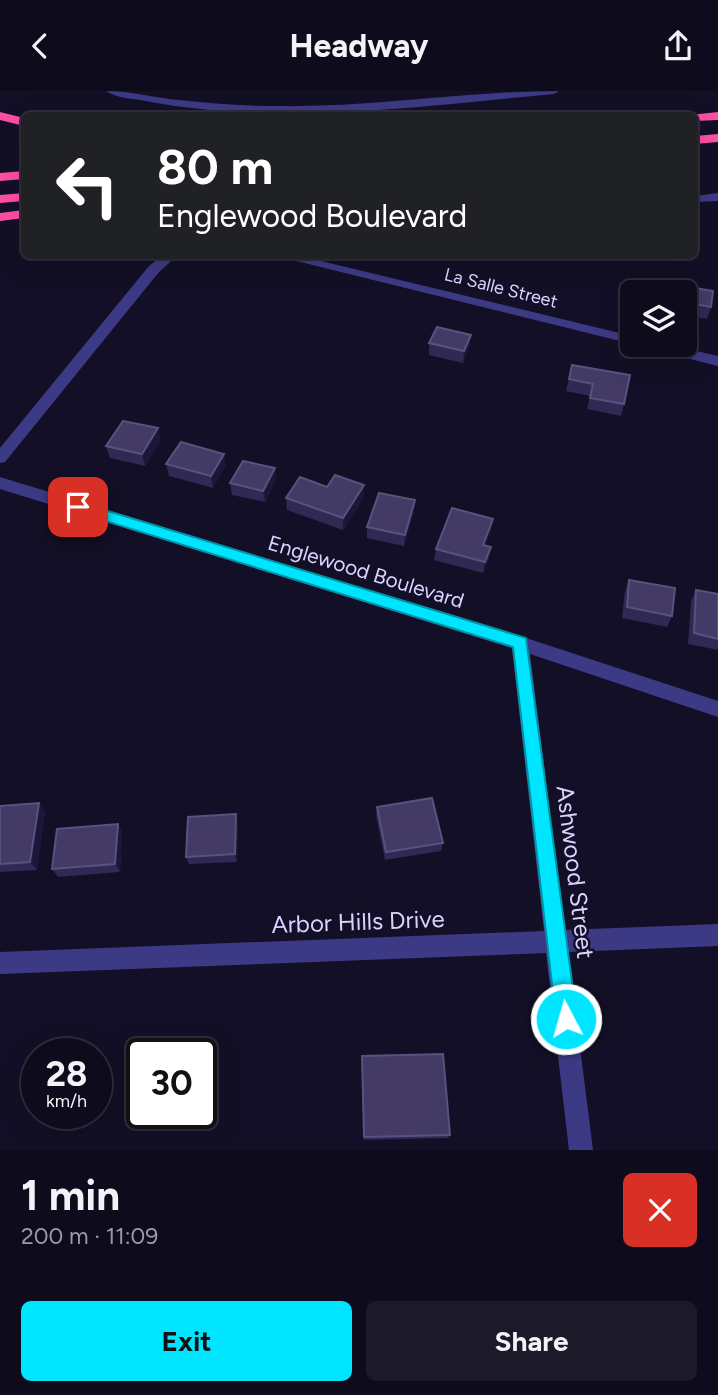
<!DOCTYPE html>
<meta charset="utf-8">
<style>
:root{--surface:#0e0b1c;--page:#1c1929;--text:#f1f3f6;--muted:#9b9ba3;--line:#2e2b3b;--accent:#00e5ff}
body{margin:0;font-family:Figtree,sans-serif;background:var(--page);color:var(--text);height:100vh;display:flex;flex-direction:column;font-size:26px;white-space:nowrap}
*{box-sizing:border-box;margin:0}
p{font-size:23px;color:var(--muted)}
.icon{flex:none;width:38px;height:38px;fill:none;stroke:currentColor;stroke-width:2;stroke-linecap:round;stroke-linejoin:round}
.map{position:relative;height:1059px;overflow:hidden}
.side{display:flex;flex-direction:column;background:var(--surface);flex:1}
.side>*{flex:none}
.guide{position:absolute;left:21px;top:21px;width:677px;height:147px;border-radius:10px;box-shadow:0 7px 28px #0002,0 0 0 2px var(--line);background:#202124;color:#fff;overflow:hidden}
.tools{position:absolute;left:620px;top:189px;display:grid;gap:14px}
.tools a{display:grid;place-items:center;width:77px;height:77px;border-radius:10px;background:var(--surface);box-shadow:0 7px 28px #0002,0 0 0 2px var(--line);font-size:35px}
.speed{position:absolute;left:21px;top:947px;display:flex;gap:14px;font-size:35px;font-weight:700;text-align:center}
.speed>*{display:grid;place-content:center;width:91px;height:91px;border-radius:50%;background:var(--surface);box-shadow:0 7px 28px #0002,0 0 0 2px var(--line);line-height:1}
.speed small{font-size:18px;font-weight:400}
.speed .limit{border:4px solid #111;border-radius:10px;background:#fff;color:#111}
.pin{position:absolute;display:grid;place-items:center;width:60px;height:60px;color:#fff;margin:-30px;border-radius:14px;box-shadow:0 4px 10px #0006}
.me{position:absolute;width:77px;margin:-38px;rotate:354deg;stroke-linejoin:round;filter:drop-shadow(0 0 5px #0008)}
.turn{display:flex;align-items:center;gap:24px;height:147px;padding:0 21px;font-size:32px}
.turn .icon{width:91px;height:91px;stroke-width:2.5}
.turn b{display:block;font-size:49px;line-height:60px}
.round{display:grid;place-items:center;flex:none;width:74px;height:74px;border-radius:10px;background:var(--page)}
.headline{display:flex;align-items:center;justify-content:space-between;height:119px;padding:0 21px}
h1{font-size:42px;font-weight:700;line-height:52px}
.primary-button{display:flex;gap:14px;margin-top:auto;padding:14px 21px}
.primary-button a{flex:1;height:80px;border-radius:10px;background:var(--accent);color:#111;font-size:28px;font-weight:700;line-height:80px;text-align:center}
.primary-button a+a{background:var(--page);color:var(--text)}
header{display:flex;justify-content:space-between;align-items:center;height:91px;padding:0 21px;background:var(--surface);font-size:32px;font-weight:700}
.map>svg:first-child{display:block}
.lines{fill:none;stroke-linecap:round;stroke-linejoin:round}
.minor{fill:#3d3a85;fill-rule:evenodd}
.highway{fill:#ff4fa3;fill-rule:evenodd}
.wall{fill:#312854}
.shaded-wall{fill:#1d163a}
.building{fill:#433a66;stroke:#5a527e;stroke-width:2}
.route{fill:#00e5ff;stroke:#0095a6;stroke-width:2}
.labels{text-anchor:middle;stroke-width:5;stroke-linejoin:round;paint-order:stroke}
.far-street-label{font-size:18px;fill:#d9d4ff;stroke:#130f26}
.street-label{font-size:21px;fill:#d9d4ff;stroke:#130f26}
.near-street-label{font-size:24px;fill:#d9d4ff;stroke:#130f26}
</style>
<header><svg class="icon" aria-label="back" viewBox="0 0 24 24"><path d="M15 5l-7 7 7 7"/></svg>Headway<svg class="icon" aria-label="share" viewBox="0 0 24 24"><path d="M12 15V3M7 8l5-5 5 5M5 13v7h14v-7"/></svg></header>
<div class="map">
<svg width="718" height="1059" viewBox="0 0 718 1059">
<rect width="100%" height="100%" fill="#130f26"/>
<g class="lines">
<path class="minor" d="M106,0C128,0 148,5 169,8C205,12 240,15 276,15C371,17 465,0 559,0L554,3C420,15 280,36 146,10C134,8 116,7 106,0Z
M718,102V110L695,111V105Z
M163,164H178L159,181L5,371L0,372V357L149,175Z
M272,164H296L632,245V253Z
M645,254H670L718,265V275L647,257Z
M0,386L520,545L718,610V626L530,563L565,839L718,833V855L568,861L593,1059H569L546,862L0,883V861L544,840L512,557L0,398Z"/>
<path class="highway" d="M0,21L24,27V35L0,29Z
M718,21V29L695,30V24H690Z
M718,43V51L695,53V45Z
M24,80V88L0,90V82Z
M24,102V110L0,112V104Z
M24,119V127L0,130V122Z"/>
</g>
<path class="wall" d="M678,194L711,216L707,228L684,224V201H676Z
M471,244L469,256L463,272L429,264V252Z
M572,274L624,313L621,325L587,318L590,305L566,300Z
M161,349L145,375L110,367L106,355Z
M166,373L226,374L213,397L169,385Z
M275,377L276,389L265,411L232,404L230,392Z
M364,394V406L343,439L287,419L286,407L327,396Z
M415,409L414,420L404,455L367,447V436Z
M491,440L485,455L489,468L483,482L434,469L436,458Z
M629,489L672,525L667,536L622,527L625,500Z
M696,499L718,503V559L688,553L691,510Z
M39,712L45,721L37,779L0,781V715Z
M377,716L443,752L441,760L385,769L376,725Z
M238,732L237,771L189,773L186,766Z
M118,733L122,741L120,781L58,786L52,778Z
M362,965L450,1044L448,1047L364,1049Z"/>
<path class="shaded-wall" d="M471,244L469,256L463,272L464,260Z
M158,337L161,349L145,375L142,363Z
M224,363L226,374L213,397L211,385Z
M275,377L276,389L265,411L263,400Z
M364,394V406L343,439V427Z
M415,409L414,420L404,455L405,444Z
M493,428L491,440L481,465L483,454Z
M491,456L489,468L483,482L485,471Z
M39,712L45,721L37,779L30,771Z
M236,723L238,732L237,771L235,763Z
M118,733L122,741L120,781L115,773Z"/>
<path class="building" d="M678,194L713,200L711,216L684,211V201H677Z
M437,236L471,244L464,260L429,252Z
M572,274L630,284L624,313L590,307L593,293L569,288Z
M123,330L158,337L142,363L106,355Z
M181,351L224,363L211,385L166,373Z
M243,370L275,377L263,400L230,392Z
M335,384L364,394L343,427L286,407L300,386L327,396Z
M379,402L415,409L405,444L367,436Z
M452,417L493,428L483,454L491,456L485,471L436,458Z
M629,489L675,497L672,525L627,516Z
M696,499L718,503V548L694,542Z
M432,707L443,752L386,761L377,716Z
M39,712L30,771L0,773V715Z
M236,723L235,763L186,766L188,726Z
M118,733L115,773L52,778L57,738Z
M443,963L450,1044L364,1046L362,965Z"/>
<path class="route" d="M78,411L526,547L577,928L574,935L566,938L559,935L556,928L513,556L73,420L71,416L73,412Z"/>
<g class="labels">
<g class="far-street-label">
<text transform="translate(501 197) rotate(14)" y="6">La Salle Street</text>
</g>
<g class="street-label">
<text transform="translate(366 481) rotate(17)" y="7">Englewood Boulevard</text>
</g>
<g class="near-street-label">
<text transform="translate(575 781) rotate(83)" y="8">Ashwood Street</text>
<text transform="translate(358 831) rotate(-2)" y="8">Arbor Hills Drive</text>
</g>
</g>
</svg>
<div class="tools">
<a><svg class="icon" aria-label="layers" viewBox="0 0 24 24"><path d="M12 4l9 5-9 5-9-5zM3 14l9 5 9-5"/></svg></a>
</div>
<div class="speed"><div>28<small>km/h</small></div><div class="limit">30</div></div>
<div class="pin" style="left:78px;top:416px;background:#d93025"><svg class="icon" aria-label="arrive" viewBox="0 0 24 24"><path d="M6 21V4h12l-3 4 3 4H6"/></svg></div>
<svg class="me" style="left:566px;top:928px" viewBox="-20 -20 40 40"><circle r="17" fill="#00e5ff" stroke="#fff" stroke-width="3"/><path d="M0-11L8 9 0 5-8 9z" fill="#fff"/></svg>
<div class="guide">
<div class="turn"><svg class="icon" aria-label="left" viewBox="0 0 24 24"><path d="M17 20v-9H6M10 6l-5 5 5 5"/></svg><div><b>80 m</b>Englewood Boulevard</div></div>
</div>
</div>
<section class="side">
<div class="headline"><div><h1>1 min</h1><p>200 m · 11:09</p></div><a class="round" style="background:#d93025;color:#fff"><svg class="icon" aria-label="close" viewBox="0 0 24 24"><path d="M6 6l12 12M18 6L6 18"/></svg></a></div>
<div class="primary-button"><a>Exit</a><a>Share</a></div>
</section>
